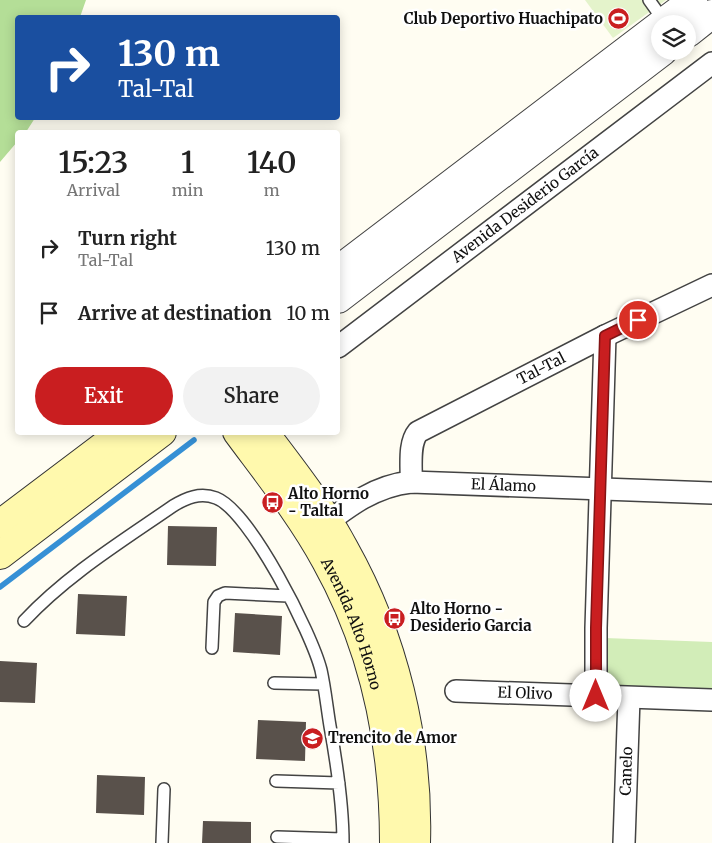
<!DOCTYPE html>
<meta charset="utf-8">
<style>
:root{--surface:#fff;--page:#f2f2f2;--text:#222;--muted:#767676;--accent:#c91e20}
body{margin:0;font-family:Merriweather,serif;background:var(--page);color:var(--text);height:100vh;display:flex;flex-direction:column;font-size:19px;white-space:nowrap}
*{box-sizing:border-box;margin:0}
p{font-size:16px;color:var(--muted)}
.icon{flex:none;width:28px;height:28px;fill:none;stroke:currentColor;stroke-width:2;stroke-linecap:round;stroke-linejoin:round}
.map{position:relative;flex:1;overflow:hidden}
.sheet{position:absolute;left:15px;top:130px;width:325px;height:305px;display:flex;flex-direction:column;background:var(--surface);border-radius:5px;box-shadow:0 2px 12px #0003}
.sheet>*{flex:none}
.hud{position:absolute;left:15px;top:15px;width:325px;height:105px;border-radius:5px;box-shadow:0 2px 12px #0003;background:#1a4fa0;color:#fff;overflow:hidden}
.buttons{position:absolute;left:651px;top:15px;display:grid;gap:10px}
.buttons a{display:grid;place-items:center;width:45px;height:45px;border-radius:50%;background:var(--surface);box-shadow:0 2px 12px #0003;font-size:25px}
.pin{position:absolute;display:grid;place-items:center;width:42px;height:42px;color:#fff;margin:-21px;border:2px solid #fff;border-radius:50%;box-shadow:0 1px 5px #0007}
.me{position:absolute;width:55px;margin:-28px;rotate:0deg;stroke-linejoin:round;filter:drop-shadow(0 0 4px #0008)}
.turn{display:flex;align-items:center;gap:18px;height:105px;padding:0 20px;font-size:22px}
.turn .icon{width:65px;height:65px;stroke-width:2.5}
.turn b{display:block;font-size:35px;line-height:42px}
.eta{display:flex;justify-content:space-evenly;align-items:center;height:85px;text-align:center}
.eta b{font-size:30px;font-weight:600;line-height:35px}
.cta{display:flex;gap:10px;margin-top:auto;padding:10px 20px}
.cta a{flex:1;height:58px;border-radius:30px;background:var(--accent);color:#fff;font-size:20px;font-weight:600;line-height:58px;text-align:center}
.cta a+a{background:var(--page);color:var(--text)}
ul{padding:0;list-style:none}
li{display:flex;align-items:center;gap:15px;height:65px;padding:0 20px}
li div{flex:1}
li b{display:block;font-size:19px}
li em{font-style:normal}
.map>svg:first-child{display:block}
.green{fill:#d2edb8}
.forest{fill:#b4de97}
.pitch{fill:#e4f3cb}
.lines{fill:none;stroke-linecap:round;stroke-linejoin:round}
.stream{stroke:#3690d5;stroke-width:5.5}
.building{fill:#59514b}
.service-casing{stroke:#434343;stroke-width:14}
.minor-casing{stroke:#434343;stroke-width:24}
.tertiary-casing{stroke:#434343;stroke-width:30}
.secondary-casing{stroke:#323232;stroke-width:30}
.service{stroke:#fff;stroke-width:11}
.minor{stroke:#fff;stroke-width:21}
.tertiary{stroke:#fff;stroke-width:28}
.secondary{stroke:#fff9ad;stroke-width:28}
.route-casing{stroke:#831415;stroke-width:12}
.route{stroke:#c91e20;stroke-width:9}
.labels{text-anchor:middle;stroke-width:5;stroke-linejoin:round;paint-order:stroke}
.poi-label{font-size:15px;font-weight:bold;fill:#101010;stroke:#fff;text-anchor:start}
.street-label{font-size:15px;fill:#101010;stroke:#fff}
</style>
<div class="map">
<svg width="712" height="843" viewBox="0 0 712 843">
<rect width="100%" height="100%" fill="#fffdf2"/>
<path class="green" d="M605,638L712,642V694L602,690Z"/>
<path class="forest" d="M0,0H86L80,17L18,18V118H35L26,132H18L17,142L0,162Z"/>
<path class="pitch" d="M585,0H666L613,38Z"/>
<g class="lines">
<path class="stream" d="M0,587L194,440"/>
</g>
<path class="building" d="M168,526L217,527L216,566L167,565Z
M78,594L127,596L125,636L76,634Z
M235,613L282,616L280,655L233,652Z
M0,661L37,663L35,703L0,702Z
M258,720L306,722L305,761L256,759Z
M97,775L145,777L144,815L96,813Z
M203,821L251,822V843H202Z"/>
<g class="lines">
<defs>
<path id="service" d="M649,0L664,21
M24,621C67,575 121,542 173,506C186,498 200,492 216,498C250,511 312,634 321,670C325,688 327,708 330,726C337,765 343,804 343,843
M212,648L214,602L218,596L225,593L288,596
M274,683L323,684
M276,781L339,783
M277,837L343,839
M162,843L164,789"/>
<g id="minor">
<path id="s1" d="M338,347L712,63"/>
<path id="s2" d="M411,482C412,467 408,444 418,432L605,336L712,285"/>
<path id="s3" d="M316,531C346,508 373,486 411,482L712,493"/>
<path id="s4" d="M456,691L712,700"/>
<path d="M596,696V628L605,336"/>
<path id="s5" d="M624,843L629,698"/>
</g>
<path id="tertiary" d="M661,24L693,0
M688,33L712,14
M338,270L660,25
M338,299L663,51"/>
<g id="secondary">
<path id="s6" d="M237,432C268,474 301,515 326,561C374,647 394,745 394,843"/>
<path d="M264,432C292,469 322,507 344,548C394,637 419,741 416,843"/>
<path d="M0,524L122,432"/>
<path d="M0,555L162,432"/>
</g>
</defs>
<use href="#service" class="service-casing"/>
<use href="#minor" class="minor-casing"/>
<use href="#tertiary" class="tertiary-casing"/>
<use href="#secondary" class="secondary-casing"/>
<use href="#service" class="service"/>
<use href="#minor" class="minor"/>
<use href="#tertiary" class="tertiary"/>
<use href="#secondary" class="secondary"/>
</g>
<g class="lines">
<defs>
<path id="route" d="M596,696V628L605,336L638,320"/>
</defs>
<use href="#route" class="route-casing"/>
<use href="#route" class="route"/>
</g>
<defs>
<symbol id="stadium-disc" viewBox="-11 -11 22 22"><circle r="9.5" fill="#c91e20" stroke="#fff"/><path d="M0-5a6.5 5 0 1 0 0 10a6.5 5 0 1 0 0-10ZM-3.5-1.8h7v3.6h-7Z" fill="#fff"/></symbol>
<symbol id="bus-disc" viewBox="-11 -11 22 22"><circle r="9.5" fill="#c91e20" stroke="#fff"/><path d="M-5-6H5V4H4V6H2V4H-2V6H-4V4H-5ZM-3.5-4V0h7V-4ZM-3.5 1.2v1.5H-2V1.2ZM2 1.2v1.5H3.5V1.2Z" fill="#fff"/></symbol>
<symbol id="school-disc" viewBox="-11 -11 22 22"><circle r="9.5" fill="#c91e20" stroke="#fff"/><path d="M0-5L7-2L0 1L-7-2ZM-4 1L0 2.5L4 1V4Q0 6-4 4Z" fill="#fff"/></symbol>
</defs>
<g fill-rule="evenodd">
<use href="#stadium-disc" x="606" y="6" width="25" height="25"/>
<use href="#bus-disc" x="260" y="490" width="25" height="25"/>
<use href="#bus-disc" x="382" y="606" width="25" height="25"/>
<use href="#school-disc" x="300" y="726" width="25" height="25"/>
</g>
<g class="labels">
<g class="poi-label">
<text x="603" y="24" text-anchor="end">Club Deportivo Huachipato</text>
<text x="288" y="499">Alto Horno<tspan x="288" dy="17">- Taltal</tspan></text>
<text x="410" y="614">Alto Horno -<tspan x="410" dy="17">Desiderio Garcia</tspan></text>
<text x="328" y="743">Trencito de Amor</text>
</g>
<g class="street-label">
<text dy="5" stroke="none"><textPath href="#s1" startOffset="235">Avenida Desiderio García</textPath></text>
<text dy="5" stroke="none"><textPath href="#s2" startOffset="190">Tal-Tal</textPath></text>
<text dy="5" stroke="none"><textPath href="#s3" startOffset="201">El Álamo</textPath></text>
<text dy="5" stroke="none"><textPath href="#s6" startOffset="225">Avenida Alto Horno</textPath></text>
<text dy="5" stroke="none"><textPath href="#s4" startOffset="69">El Olivo</textPath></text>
<text dy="5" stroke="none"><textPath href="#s5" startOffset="72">Canelo</textPath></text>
</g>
</g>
</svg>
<div class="buttons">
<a><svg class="icon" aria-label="layers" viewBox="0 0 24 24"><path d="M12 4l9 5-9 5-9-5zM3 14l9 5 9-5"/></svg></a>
</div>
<div class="pin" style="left:638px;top:320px;background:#d93025"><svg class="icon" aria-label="arrive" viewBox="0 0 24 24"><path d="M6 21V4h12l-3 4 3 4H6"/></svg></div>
<svg class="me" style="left:596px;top:696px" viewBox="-20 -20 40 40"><circle r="19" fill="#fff"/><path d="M0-13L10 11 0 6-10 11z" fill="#c91e20"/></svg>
<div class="hud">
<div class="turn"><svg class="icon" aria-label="right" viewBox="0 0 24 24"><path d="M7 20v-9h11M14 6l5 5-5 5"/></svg><div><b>130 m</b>Tal-Tal</div></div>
</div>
<section class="sheet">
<div class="eta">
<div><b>15:23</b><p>Arrival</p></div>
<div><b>1</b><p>min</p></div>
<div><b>140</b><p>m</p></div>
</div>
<ul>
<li><svg class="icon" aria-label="right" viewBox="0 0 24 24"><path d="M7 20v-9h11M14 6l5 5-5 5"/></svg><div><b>Turn right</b><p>Tal-Tal</p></div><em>130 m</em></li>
<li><svg class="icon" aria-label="arrive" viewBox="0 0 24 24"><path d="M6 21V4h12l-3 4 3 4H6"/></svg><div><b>Arrive at destination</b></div><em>10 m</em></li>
</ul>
<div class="cta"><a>Exit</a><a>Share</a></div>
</section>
</div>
